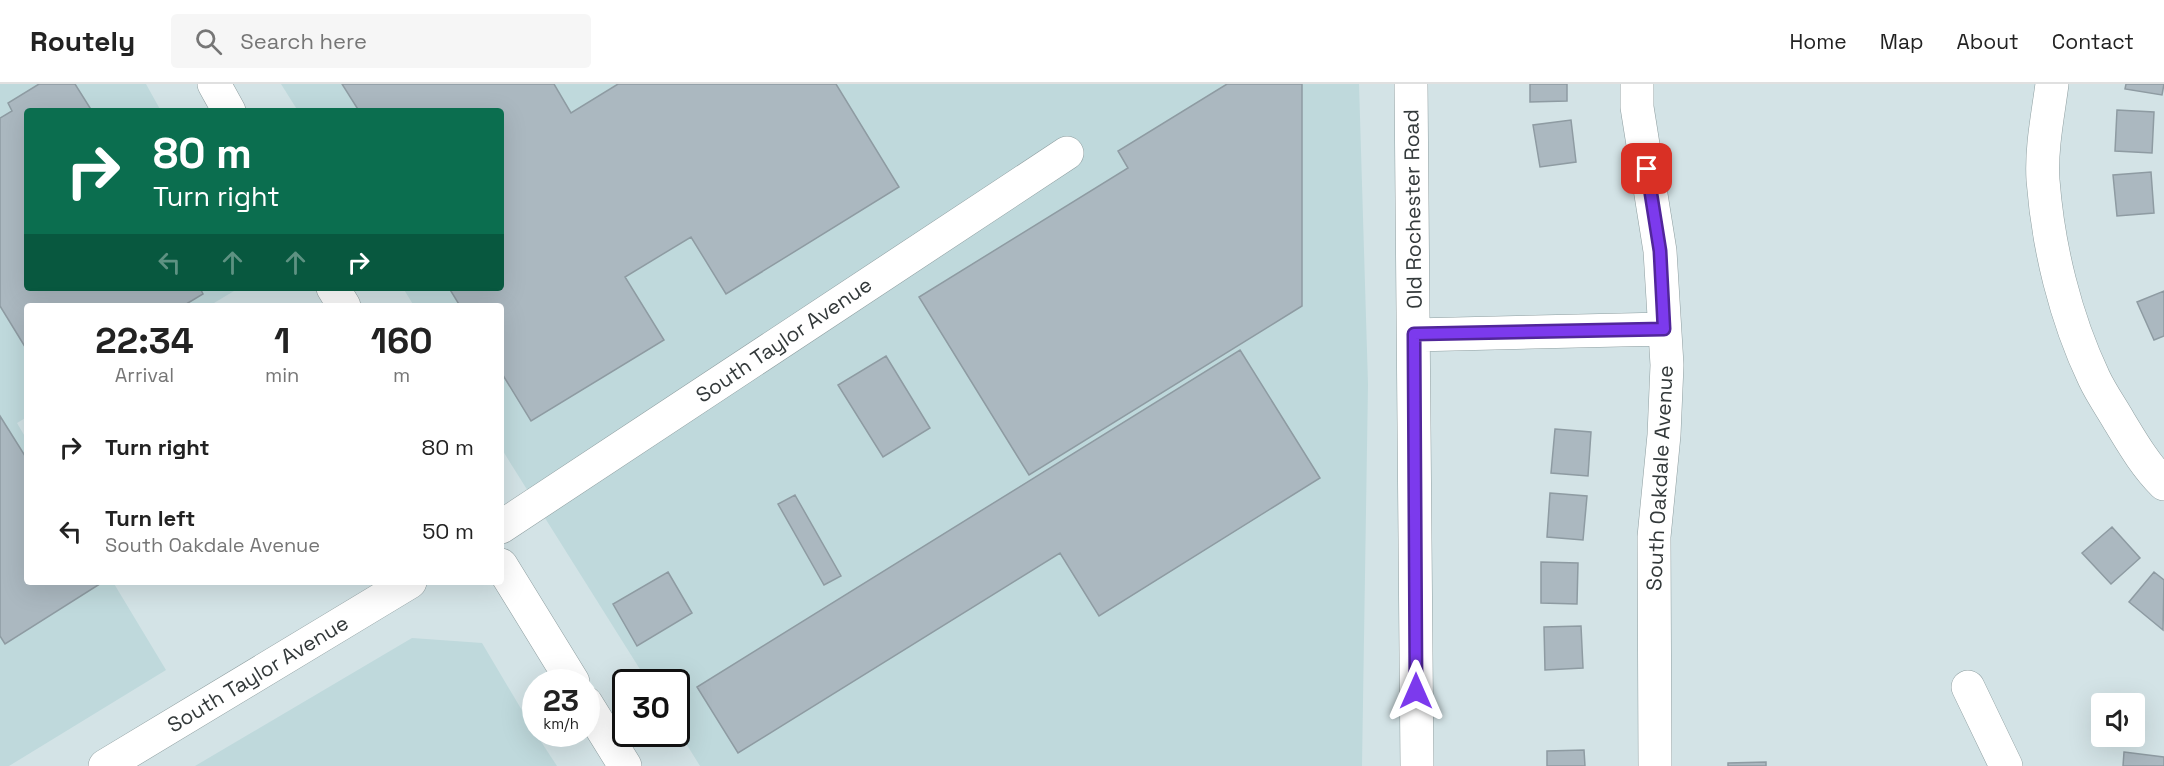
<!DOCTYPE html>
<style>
:root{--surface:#fff;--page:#f6f6f6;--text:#222;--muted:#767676;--line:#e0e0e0}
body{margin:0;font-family:"Space Grotesk",sans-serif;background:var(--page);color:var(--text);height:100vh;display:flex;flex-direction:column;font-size:22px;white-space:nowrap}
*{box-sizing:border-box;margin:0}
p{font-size:20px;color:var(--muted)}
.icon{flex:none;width:33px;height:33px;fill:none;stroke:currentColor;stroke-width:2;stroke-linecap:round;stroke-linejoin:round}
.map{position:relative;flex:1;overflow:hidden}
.panel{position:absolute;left:24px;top:219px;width:480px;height:282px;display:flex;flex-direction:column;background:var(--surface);border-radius:6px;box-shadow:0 6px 24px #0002}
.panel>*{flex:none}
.guide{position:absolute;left:24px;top:24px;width:480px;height:183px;border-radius:6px;box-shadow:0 6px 24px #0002;background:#0b6e4f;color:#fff;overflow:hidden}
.tools{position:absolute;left:2091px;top:609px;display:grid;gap:12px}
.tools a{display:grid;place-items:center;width:54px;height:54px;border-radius:6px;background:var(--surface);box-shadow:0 6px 24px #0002;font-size:30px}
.speed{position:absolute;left:522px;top:585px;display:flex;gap:12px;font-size:30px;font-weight:700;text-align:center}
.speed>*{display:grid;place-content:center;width:78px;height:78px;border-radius:50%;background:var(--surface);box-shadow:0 6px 24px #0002;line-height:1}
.speed small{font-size:15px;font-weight:400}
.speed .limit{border:3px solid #111;border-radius:9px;background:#fff;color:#111}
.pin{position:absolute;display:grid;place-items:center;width:51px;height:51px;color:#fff;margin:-26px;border-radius:12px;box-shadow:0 3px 9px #0006}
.me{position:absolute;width:66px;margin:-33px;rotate:0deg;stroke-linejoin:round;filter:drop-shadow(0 0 4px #0008)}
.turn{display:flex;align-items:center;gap:21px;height:126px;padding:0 30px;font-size:27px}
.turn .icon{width:78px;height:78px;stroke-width:2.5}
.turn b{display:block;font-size:42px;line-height:51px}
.lanes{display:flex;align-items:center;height:57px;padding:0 30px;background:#0003;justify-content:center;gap:30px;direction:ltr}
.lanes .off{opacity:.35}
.eta{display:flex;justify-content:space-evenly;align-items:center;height:102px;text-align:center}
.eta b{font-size:36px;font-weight:600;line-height:42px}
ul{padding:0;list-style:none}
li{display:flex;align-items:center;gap:18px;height:84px;padding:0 30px}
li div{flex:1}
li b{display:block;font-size:22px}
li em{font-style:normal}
header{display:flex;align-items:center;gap:36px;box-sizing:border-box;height:84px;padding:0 30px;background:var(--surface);border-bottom:2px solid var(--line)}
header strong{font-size:28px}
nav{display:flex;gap:33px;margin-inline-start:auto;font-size:21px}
.search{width:420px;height:54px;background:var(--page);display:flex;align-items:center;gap:15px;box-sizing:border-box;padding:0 21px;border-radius:6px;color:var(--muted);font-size:22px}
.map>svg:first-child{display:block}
.built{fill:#bfd9dc}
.building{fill:#abb8c0;stroke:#8e9ba2;stroke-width:1.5}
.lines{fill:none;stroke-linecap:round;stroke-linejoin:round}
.minor-casing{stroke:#8e9ea0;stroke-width:34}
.major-casing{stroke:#8e9ea0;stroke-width:34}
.minor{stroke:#fff;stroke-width:33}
.major{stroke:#fff;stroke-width:33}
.route-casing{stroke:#51269a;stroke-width:15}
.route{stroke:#7c3aed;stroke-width:10}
.labels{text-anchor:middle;stroke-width:4.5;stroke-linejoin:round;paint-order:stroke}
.street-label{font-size:21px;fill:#33393a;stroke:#fff}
</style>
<header>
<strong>Routely</strong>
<div class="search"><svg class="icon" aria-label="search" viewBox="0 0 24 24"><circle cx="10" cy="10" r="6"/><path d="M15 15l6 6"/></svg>Search here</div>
<nav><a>Home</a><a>Map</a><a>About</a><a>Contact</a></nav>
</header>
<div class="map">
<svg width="2164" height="682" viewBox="0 0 2164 682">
<rect width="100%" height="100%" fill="#d3e3e6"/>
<path class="built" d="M0,0H146L161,27H27V204H239L209,222H27V333L17,339L27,356V498H113L166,586L9,682H0Z
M281,0H1359L1368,300L1362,682H700L677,645L676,598H648L501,364V222H414L403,204H501V27H298Z
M412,554L482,559L536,650L557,682H195Z"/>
<path class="building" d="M39,0H75L92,27H27V204H200L203,210L183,222H27V266L0,222V34L12,27L8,19Z
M342,0H554L571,29L618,0H836L899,103L726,210L691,153L625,193L664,256L531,337L501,288V222H460L449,204H501V27H359Z
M1227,0H1302V222L1029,391L919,213L1128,84L1118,67Z
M1530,0H1567V17L1530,18Z
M2126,0H2164L2162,11L2125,5Z
M2117,26L2154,28L2152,69L2115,67Z
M1571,36L1576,78L1540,83L1533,41Z
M2151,88L2154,129L2117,132L2113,91Z
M2164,207V252L2154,256L2137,218Z
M1240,266L1320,394L1099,532L1060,469L738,669L697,603Z
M886,272L930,344L883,373L838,301Z
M0,332L27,375V498H103L5,560L0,552Z
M1555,345L1591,348L1588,392L1551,389Z
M1550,409L1587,412L1583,456L1547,453Z
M795,411L841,492L824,501L778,420Z
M2112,443L2140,474L2111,500L2082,469Z
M1541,478L1578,479L1577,520L1541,519Z
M668,488L692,529L637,562L613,520Z
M2154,488L2164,496L2163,546L2129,518Z
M1581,542L1583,584L1545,586L1544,543Z
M1584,666L1585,682H1547V667Z
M2124,668L2164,673V682H2123Z
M1766,678V682H1728V679Z"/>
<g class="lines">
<defs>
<path id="minor" d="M1411,0L1417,682
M1637,0V23L1660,167L1667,281L1664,351L1654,453L1655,682
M2052,0C2048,31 2041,64 2043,96C2048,162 2065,233 2094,294C2101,309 2111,323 2119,337C2133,360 2145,381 2164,400
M1414,251L1664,245
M501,443L1067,69
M1968,603L2006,682
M105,682L410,498"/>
<path id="major" d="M214,0L229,27
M333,204L344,222
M501,481L573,598
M586,619L625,682"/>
</defs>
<use href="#minor" class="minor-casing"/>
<use href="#major" class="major-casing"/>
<use href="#minor" class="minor"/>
<use href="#major" class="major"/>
</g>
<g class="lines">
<defs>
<path id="route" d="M1416,607L1414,250L1664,245L1660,167L1647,85"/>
</defs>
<use href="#route" class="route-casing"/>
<use href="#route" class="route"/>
</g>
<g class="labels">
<g class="street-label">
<text transform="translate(1413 125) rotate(-91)" y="7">Old Rochester Road</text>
<text transform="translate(784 256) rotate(-34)" y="7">South Taylor Avenue</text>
<text transform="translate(1660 394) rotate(-87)" y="7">South Oakdale Avenue</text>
<text transform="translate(258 590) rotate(-31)" y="7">South Taylor Avenue</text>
</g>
</g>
</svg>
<div class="tools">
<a><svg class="icon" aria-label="sound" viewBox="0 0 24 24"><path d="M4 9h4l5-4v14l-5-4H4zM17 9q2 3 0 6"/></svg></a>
</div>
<div class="speed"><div>23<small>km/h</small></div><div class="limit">30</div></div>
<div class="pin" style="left:1647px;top:85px;background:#d93025"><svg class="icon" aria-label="arrive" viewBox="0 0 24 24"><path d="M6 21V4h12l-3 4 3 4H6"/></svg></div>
<svg class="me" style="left:1416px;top:607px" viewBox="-20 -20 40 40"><path d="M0-17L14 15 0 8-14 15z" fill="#7c3aed" stroke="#fff" stroke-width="4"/></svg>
<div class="guide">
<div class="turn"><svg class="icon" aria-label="right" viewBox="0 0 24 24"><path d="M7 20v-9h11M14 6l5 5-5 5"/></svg><div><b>80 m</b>Turn right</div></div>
<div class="lanes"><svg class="icon off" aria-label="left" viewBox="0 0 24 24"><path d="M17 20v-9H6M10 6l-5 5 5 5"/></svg><svg class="icon off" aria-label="ahead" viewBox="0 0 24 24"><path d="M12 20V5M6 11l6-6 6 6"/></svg><svg class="icon off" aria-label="ahead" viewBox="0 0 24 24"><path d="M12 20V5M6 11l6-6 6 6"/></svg><svg class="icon" aria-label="right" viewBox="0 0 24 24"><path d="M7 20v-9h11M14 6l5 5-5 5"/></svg></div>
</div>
<section class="panel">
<div class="eta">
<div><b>22:34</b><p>Arrival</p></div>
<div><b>1</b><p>min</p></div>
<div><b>160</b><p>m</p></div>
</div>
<ul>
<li><svg class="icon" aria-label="right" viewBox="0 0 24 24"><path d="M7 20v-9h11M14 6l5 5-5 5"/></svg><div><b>Turn right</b></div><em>80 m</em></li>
<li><svg class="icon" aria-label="left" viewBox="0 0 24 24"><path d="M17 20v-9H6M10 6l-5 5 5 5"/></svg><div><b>Turn left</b><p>South Oakdale Avenue</p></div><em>50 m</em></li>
</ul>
</section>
</div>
